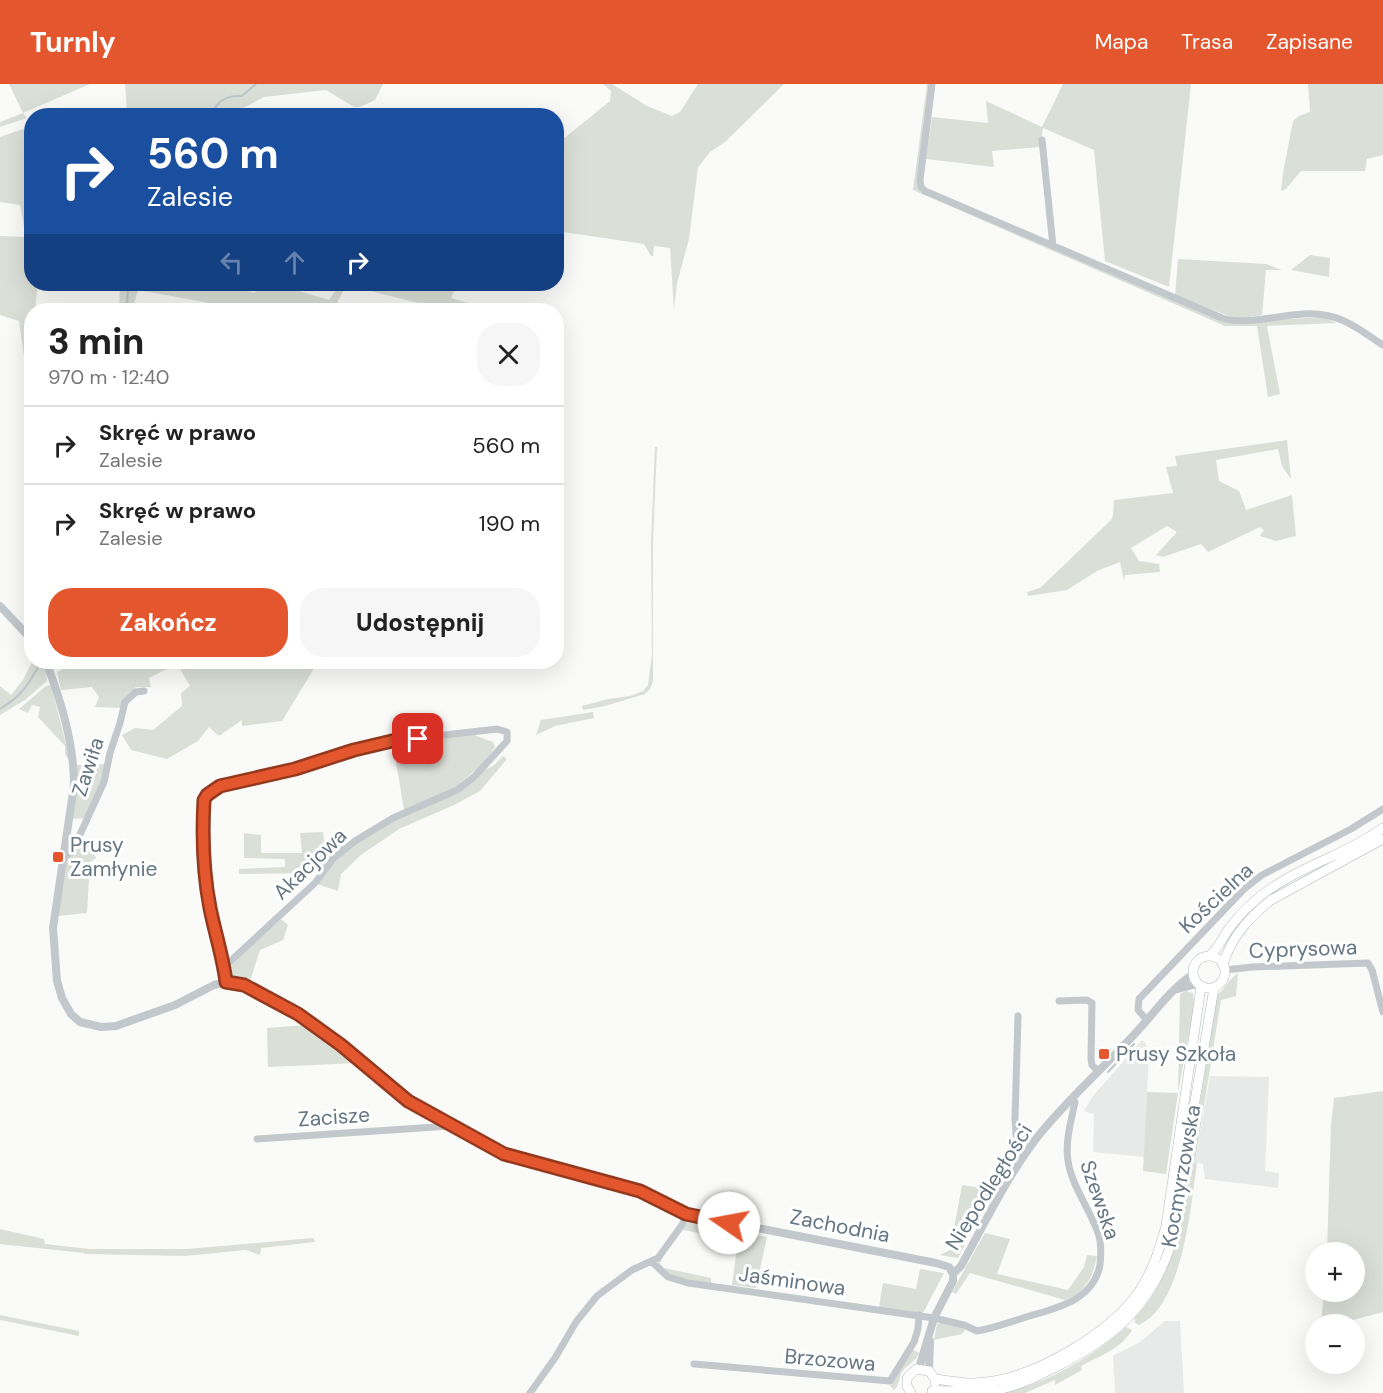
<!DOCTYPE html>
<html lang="pl">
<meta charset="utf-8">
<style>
:root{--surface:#fff;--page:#f6f6f6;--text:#222;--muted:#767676;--line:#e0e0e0;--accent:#e4572e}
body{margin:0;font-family:"DM Sans",sans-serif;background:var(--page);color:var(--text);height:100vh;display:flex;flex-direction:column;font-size:22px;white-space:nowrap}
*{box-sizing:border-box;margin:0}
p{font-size:20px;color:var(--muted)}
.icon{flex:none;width:33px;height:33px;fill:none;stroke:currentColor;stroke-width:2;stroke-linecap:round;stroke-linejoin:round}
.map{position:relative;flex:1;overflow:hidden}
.side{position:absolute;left:24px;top:219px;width:540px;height:366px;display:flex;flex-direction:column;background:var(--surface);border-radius:24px;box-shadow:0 6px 24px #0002}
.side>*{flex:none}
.banner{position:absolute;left:24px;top:24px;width:540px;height:183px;border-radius:24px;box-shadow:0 6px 24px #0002;background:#1a4fa0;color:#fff;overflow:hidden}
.tools{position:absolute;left:1305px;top:1158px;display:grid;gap:12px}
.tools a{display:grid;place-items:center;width:60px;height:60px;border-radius:50%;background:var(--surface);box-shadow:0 6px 24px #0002;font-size:30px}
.pin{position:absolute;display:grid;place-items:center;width:51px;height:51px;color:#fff;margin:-26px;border-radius:12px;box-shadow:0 3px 9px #0006}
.me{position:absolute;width:66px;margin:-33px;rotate:282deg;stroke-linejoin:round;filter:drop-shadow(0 0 4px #0008)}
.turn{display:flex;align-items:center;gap:21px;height:126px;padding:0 24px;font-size:27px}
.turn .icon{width:78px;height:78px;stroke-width:2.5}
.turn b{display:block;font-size:42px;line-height:51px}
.lanes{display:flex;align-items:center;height:57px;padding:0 24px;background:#0003;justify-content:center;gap:30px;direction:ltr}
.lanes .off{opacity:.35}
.round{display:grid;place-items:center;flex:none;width:63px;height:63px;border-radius:24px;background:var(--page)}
.overview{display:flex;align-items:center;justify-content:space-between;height:102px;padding:0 24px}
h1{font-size:36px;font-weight:800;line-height:45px}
.primary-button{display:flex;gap:12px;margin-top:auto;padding:12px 24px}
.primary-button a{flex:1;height:69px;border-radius:24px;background:var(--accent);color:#fff;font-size:24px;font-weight:800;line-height:69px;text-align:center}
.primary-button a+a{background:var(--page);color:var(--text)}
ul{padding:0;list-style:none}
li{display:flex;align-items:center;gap:18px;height:78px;padding:0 24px;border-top:2px solid var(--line)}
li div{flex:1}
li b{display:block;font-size:22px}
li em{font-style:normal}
header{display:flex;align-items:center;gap:36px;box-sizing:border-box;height:84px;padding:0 30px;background:var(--accent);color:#fff}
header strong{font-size:28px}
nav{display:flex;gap:33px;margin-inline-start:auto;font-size:21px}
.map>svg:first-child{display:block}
.built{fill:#e8e9e9}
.green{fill:#dadfd7}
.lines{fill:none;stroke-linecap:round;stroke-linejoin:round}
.stream{stroke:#bbc7cb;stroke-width:2}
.secondary-casing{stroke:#b3babf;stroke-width:10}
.minor{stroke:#c3c8cc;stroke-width:7}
.tertiary{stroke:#c3c8cc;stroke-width:8}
.secondary{stroke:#fff;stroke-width:9}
.route-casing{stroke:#94391e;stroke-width:15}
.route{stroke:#e4572e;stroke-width:10}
.poi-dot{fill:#e4572e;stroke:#fff;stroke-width:2}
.labels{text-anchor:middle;stroke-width:6;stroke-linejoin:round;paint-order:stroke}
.street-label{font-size:21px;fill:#657683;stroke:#fff}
.poi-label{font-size:21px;fill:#657683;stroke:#fff;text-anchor:start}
</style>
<header>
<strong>Turnly</strong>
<nav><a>Mapa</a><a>Trasa</a><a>Zapisane</a></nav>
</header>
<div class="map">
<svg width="1383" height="1309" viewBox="0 0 1383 1309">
<rect width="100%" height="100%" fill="#fafaf8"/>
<path class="built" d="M1142,956L1145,958L1149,969L1144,1073L1093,1068L1094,1030L1084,1027L1093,1012Z
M1210,992L1269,993L1265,1087L1279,1089L1278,1104L1205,1095L1203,1080L1195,1078Z
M1165,1237H1180L1184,1309H1115L1113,1272L1140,1258Z"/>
<path class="green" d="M9,0H90L23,29L27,34L0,43V38L23,29Z
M125,0H383L375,16L360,23H354L326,6L264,13L230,31H113L119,26L127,27Z
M603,0H612L647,22L672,32L680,28L698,0H784L725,58L710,68L698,83L689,155L677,199L674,226L670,164L654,162L653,172H651L644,160L557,147V60L610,17L611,7Z
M927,0H930L918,100L920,107L1221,236L1257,237L1323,233L1336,239L1267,242L1280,310L1268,313L1257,242H1225L913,106Z
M1063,0H1191L1169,203L1105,177L1094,66L1043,44L1040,63L992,67L994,83L926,75L932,33L988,39L986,17L1042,43Z
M1308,0H1383V71L1367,75L1365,87H1301L1286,105L1281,107L1283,89L1293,37L1299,32L1310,28Z
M23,45L31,54L32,200H38L35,226H32L31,281L24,272L19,237L0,231V152L26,153L20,121L0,118V53Z
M1310,171L1330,174L1329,193L1291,186Z
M1178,175L1266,180L1282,186H1266L1262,231L1237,235L1175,212Z
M120,200H221L255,209L258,200H275L329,216L340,200H457L451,214L486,224L451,220L431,222L346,201L338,217L337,226H237L204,218L138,206L134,220L136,226H119Z
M1287,356L1291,395L1282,382L1278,365L1216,376L1219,397L1239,407L1246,426L1292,411L1296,452L1276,457L1260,452L1264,446L1260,443L1208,468L1201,460L1163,473L1156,471L1177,448L1167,442L1131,464L1139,477L1159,480L1160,488L1125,491L1124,497L1120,478L1097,487L1067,506L1028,512L1027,508L1040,504L1111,436L1113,432L1114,416L1173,409L1166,383L1177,382L1175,372Z
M655,363H657L653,456V597L650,605L645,610L605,622L583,626L582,622L608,615L630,612L643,607L648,601L652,571L651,459Z
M32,578H41L46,587L47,597L25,616L0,631V602L11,611L23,596Z
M79,578H318L282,637L242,642V636L219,652L209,643L198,657L167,675L131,666L122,651L135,644L153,646L182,622L181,609L190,602L177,580L149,594L151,603H135L137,607L121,624L95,623L99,613L92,603L61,606L57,588Z
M51,601L71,680L65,670V662L38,633L40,623L32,621L28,629L19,625L46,602Z
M593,628L594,634L555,642L536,651L541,636Z
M472,650L493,658L495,663L483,680L453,705L404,726L393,660Z
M503,672L507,675L480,707L454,721L399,745L361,771L341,790L338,807L317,800L340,773L356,760L393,736L458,708L484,686L493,682Z
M107,680L104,698L87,734L71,735L77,700V681Z
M323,748L325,768H331L346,756L347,760L317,789L239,790V785L285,783V775L244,774V749L261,751V769H302L300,749Z
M89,757L96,774L90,778L87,829L58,832L67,774L76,763Z
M281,835L288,841L283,856L260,866L249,900L230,891L228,887L231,880Z
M1238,889L1236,912L1221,916L1195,1078L1197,1079C1191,1121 1183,1221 1139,1241L1135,1239V1233C1158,1211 1169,1180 1179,1151L1217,911C1225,905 1230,894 1238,889Z
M1186,907L1193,909L1194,922L1178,1009L1166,1090L1143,1087L1147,1008L1178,1009L1180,910Z
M306,941L329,956L357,979L268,983L267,944Z
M1383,1007V1228L1338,1240H1321L1324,1208H1354V1168H1327L1331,1041L1334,1014Z
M962,1101L994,1106L958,1174L940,1171L950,1166Z
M688,1136L722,1143L720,1153L683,1146Z
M0,1145L44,1155L45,1160L89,1165H187L313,1154L315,1158L261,1164L260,1171L246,1166L185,1172L85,1170L84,1169L0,1160Z
M739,1148L767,1153L756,1204L732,1201Z
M985,1149L1010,1155L997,1190L1068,1206L1084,1183L1087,1171L1097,1172C1093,1192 1086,1208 1065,1216L970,1189L956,1210L952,1208Z
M662,1175L660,1180L664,1184L711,1194V1201L672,1192L659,1183L658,1178Z
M920,1185L944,1189L923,1229L879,1223L883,1199L916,1205Z
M0,1231L79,1247V1252L0,1236Z
M941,1239L960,1242L965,1246L962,1250L934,1256L937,1240Z
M1126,1243L1132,1246C1122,1264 1098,1273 1081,1282L1082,1286L1055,1301V1296L1025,1309H1003C1048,1299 1092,1273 1126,1243Z
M912,1265L919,1269C916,1278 907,1280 902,1288C898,1295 900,1301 894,1306L890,1302Z"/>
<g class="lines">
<path class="stream" d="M153,32H163
M209,32C219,17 224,11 242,12L256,0
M127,226L128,200
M0,625C23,611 28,601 41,578
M1108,988L1134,960"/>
<defs>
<path id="secondary" d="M1193 888a16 16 0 1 1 32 0a16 16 0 1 1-32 0Z
M1209,872C1218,865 1222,855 1228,846C1236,835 1246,824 1257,815C1293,784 1344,772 1383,744
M1223,880C1232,853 1248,834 1271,816L1383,755
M935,1295C954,1298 974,1301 994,1297C1041,1289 1106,1250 1135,1213C1151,1192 1159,1167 1166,1142L1201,903
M932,1307C955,1306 978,1309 1001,1305C1020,1301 1038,1292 1056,1283C1113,1254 1151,1223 1171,1160L1214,904
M911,1309L907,1302V1294L916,1285L929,1287L935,1295V1299"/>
</defs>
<use href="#secondary" class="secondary-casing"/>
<path class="minor" d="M932,0L920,96L921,103L925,107L1222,234C1256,244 1295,223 1329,232C1349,236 1367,251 1383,261
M1042,56L1053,162
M63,773L72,768L104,698L110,669L120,639L125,618L136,608L144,607
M224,883L315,799L334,774L355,757L393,734L457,706L474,693L507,657V648L497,645L392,657L354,666L295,685L220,702L207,711L204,716C202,752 203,788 210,824C215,849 223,873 226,898
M1225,886L1252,883L1368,879L1372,886L1383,928
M1059,917L1087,916L1092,919L1091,975L1092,981L1098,987
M1018,932L1015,1035L1016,1051L1033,1059
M1147,936L1138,926L1139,915L1244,805L1262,791L1351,745L1383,725
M257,1055L450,1042
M652,1178L668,1193L688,1199L934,1234L964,1241L977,1247C994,1244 1010,1238 1026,1233C1056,1224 1093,1217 1100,1181C1101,1171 1102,1159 1098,1149C1090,1125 1072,1103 1068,1077C1065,1058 1071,1037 1075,1018L1072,1015
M694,1280L890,1297L914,1258L918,1245L919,1231
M530,1309L555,1274L576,1238L597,1212L632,1186L658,1174L682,1141L686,1130"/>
<path class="tertiary" d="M0,522L32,556
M46,578C61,616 74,659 74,701L53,844L57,897L62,914L71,930L80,938L101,943L116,942L175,921L214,901L226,898L244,901L298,930L341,961L408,1017L450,1042L505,1070L640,1107L686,1130L936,1179L949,1183L953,1190
M1174,906L1197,900
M919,1284L934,1234L953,1197V1190L961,1182C984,1140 1006,1095 1035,1056C1063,1020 1098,989 1129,956C1151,934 1167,908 1193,890
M929,1287L930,1257"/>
<use href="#secondary" class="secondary"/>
</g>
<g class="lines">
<defs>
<path id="route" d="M418,655L392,657L354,666L295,685L220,702L207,711L204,716C202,752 203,788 210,824C215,849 223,873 226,898L244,901L298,930L341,961L408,1017L504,1070L640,1107L686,1130L729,1139"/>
</defs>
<use href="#route" class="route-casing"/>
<use href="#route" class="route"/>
</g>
<g class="poi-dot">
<rect x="52" y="767" width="12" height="12" rx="3"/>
<rect x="1098" y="964" width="12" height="12" rx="3"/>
</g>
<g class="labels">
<g class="street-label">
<text transform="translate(88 683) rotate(-72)" y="7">Zawiła</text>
<text transform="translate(310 780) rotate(-44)" y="7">Akacjowa</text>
<text transform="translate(1216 814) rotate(-43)" y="7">Kościelna</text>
<text transform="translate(1303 865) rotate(-2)" y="7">Cyprysowa</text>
<text transform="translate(334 1033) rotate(-4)" y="7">Zacisze</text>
<text transform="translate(1181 1092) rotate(-80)" y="7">Kocmyrzowska</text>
<text transform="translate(989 1103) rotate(-58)" y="7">Niepodległości</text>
<text transform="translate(1100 1116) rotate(71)" y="7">Szewska</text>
<text transform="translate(840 1142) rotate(11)" y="7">Zachodnia</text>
<text transform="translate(792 1197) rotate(8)" y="7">Jaśminowa</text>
<text transform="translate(830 1276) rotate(5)" y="7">Brzozowa</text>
</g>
<g class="poi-label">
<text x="70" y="768">Prusy<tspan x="70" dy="24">Zamłynie</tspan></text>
<text x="1116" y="977">Prusy Szkoła</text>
</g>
</g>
</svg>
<div class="tools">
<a>+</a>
<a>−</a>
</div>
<div class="pin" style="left:418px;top:655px;background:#d93025"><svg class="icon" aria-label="arrive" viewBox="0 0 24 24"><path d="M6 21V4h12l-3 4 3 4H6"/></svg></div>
<svg class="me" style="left:729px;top:1139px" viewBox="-20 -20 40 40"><circle r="19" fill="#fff"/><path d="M0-13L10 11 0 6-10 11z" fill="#e4572e"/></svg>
<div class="banner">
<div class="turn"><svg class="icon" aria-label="right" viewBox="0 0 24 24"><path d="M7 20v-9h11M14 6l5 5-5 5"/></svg><div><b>560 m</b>Zalesie</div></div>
<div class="lanes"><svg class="icon off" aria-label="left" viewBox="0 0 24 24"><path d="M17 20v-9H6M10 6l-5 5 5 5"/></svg><svg class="icon off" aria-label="ahead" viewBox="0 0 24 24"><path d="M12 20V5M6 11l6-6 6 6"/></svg><svg class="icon" aria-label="right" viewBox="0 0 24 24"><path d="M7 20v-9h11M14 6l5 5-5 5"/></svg></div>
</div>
<section class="side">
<div class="overview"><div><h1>3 min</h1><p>970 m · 12:40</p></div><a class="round"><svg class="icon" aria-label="close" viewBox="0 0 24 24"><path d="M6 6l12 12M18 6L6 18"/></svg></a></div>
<ul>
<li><svg class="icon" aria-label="right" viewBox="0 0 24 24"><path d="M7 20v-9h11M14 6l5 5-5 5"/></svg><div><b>Skręć w prawo</b><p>Zalesie</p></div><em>560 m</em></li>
<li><svg class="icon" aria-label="right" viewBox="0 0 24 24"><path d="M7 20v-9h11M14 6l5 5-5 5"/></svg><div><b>Skręć w prawo</b><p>Zalesie</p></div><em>190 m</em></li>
</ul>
<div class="primary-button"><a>Zakończ</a><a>Udostępnij</a></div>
</section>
</div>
